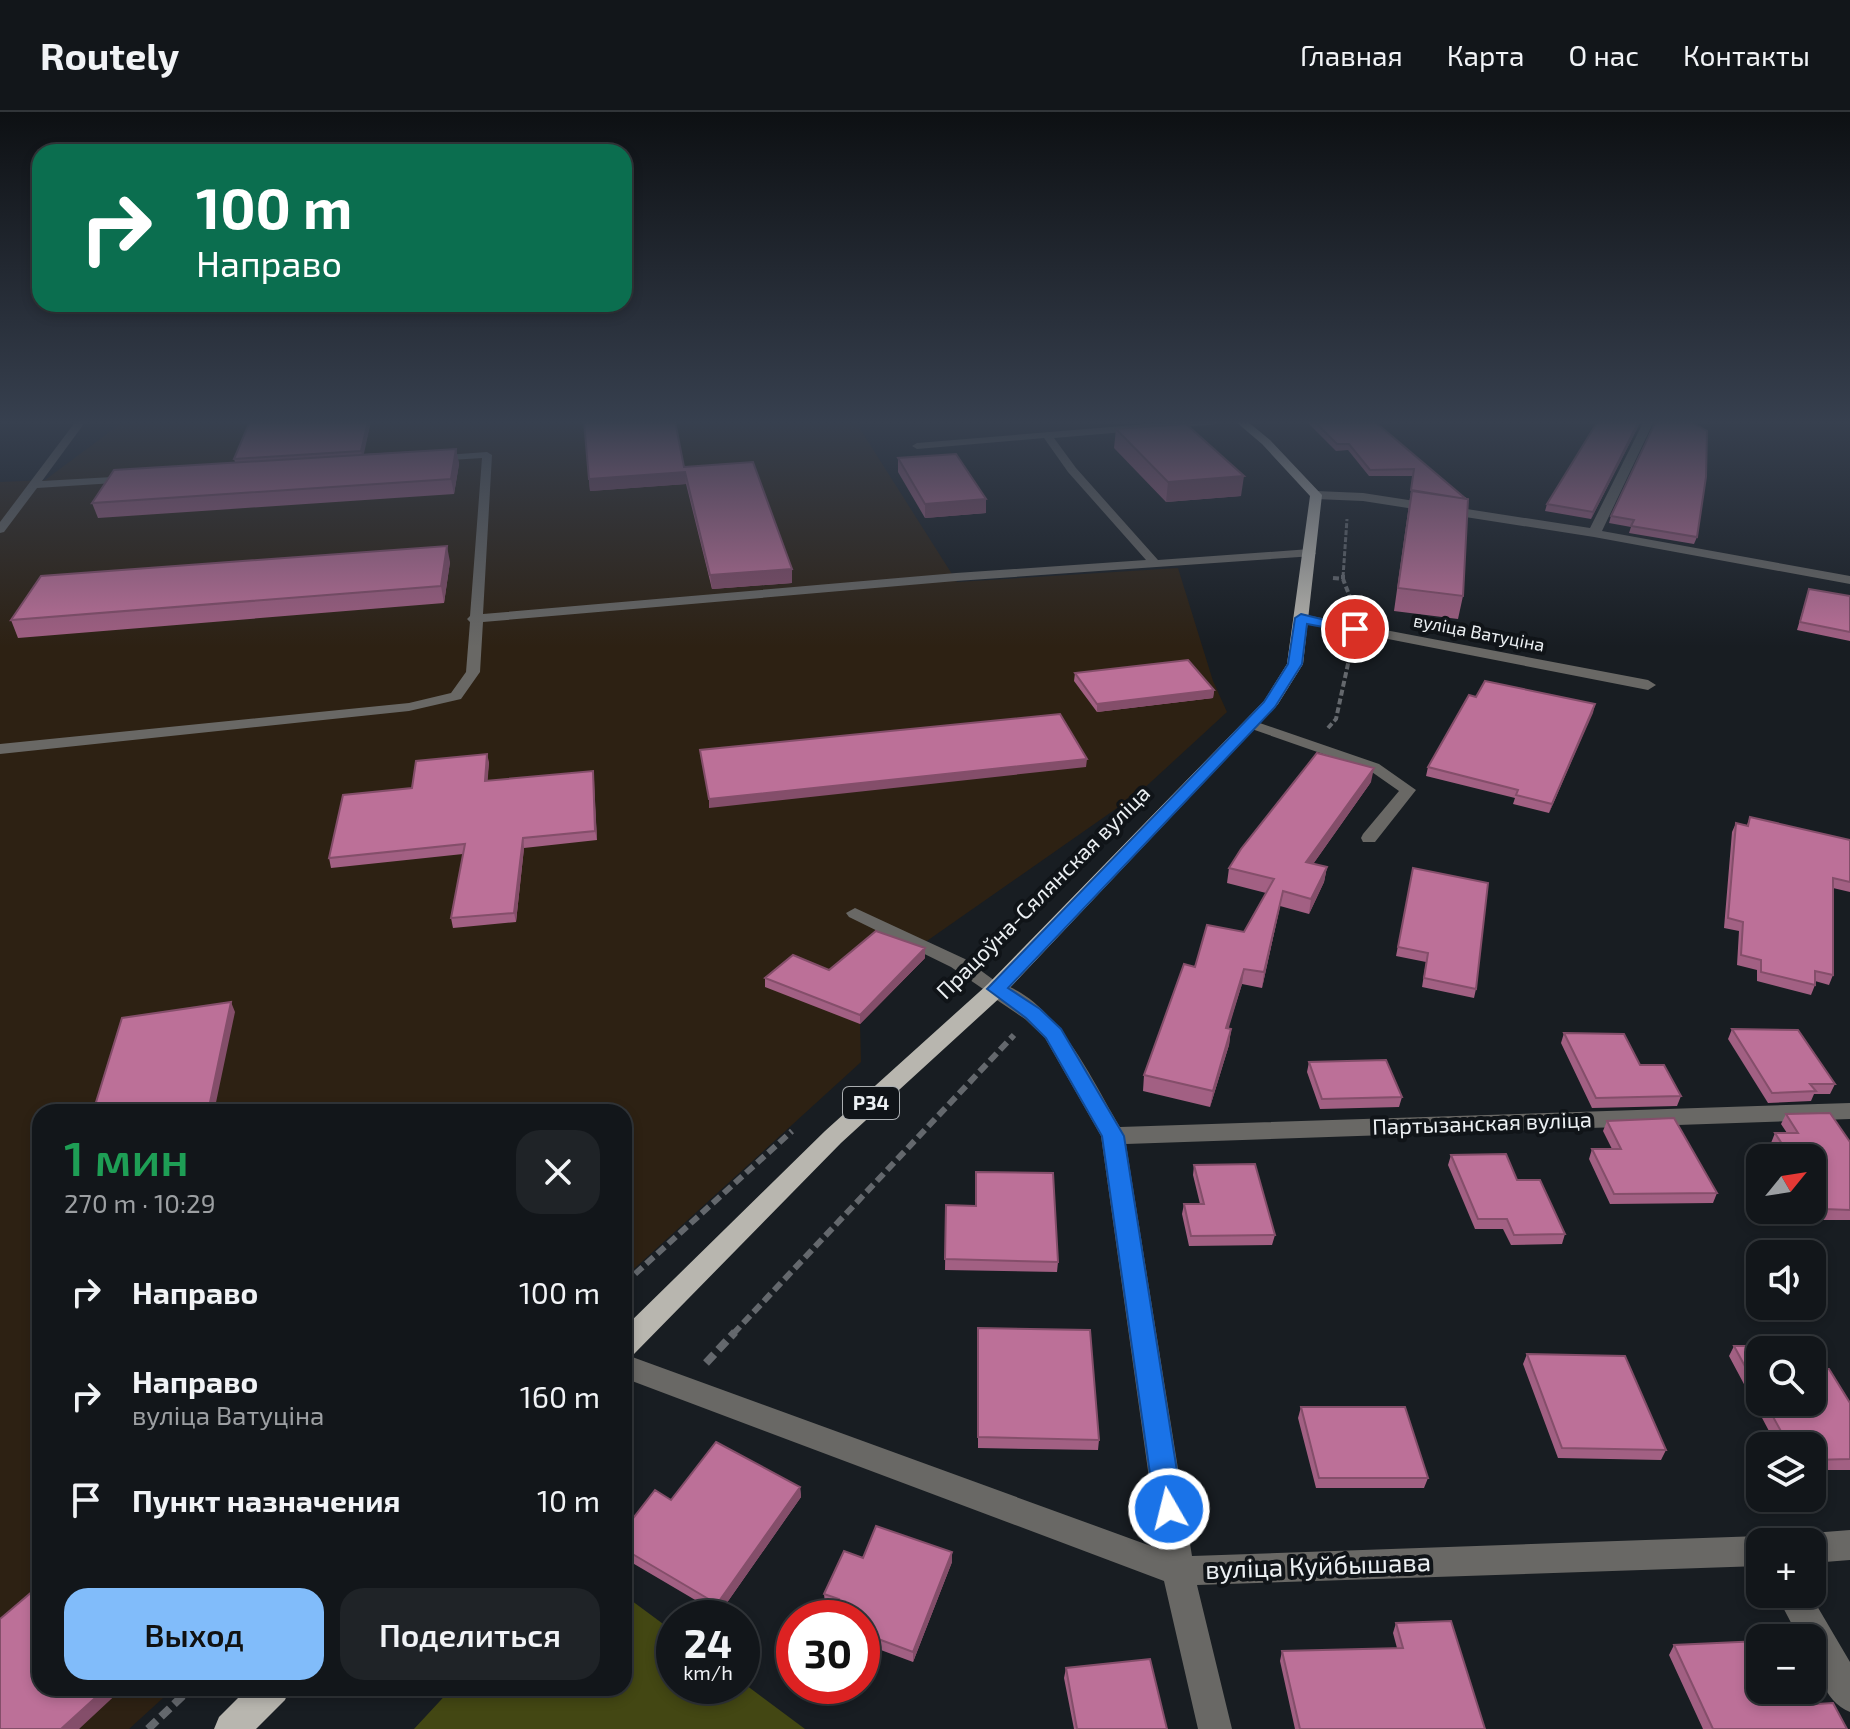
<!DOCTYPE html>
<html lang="ru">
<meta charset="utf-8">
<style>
:root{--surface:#12161a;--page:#1f2327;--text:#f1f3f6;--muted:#9c9fa2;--line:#313539;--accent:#81bcfa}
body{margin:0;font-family:"Exo 2",sans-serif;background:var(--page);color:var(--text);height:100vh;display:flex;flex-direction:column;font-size:30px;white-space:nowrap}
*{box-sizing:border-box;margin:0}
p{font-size:26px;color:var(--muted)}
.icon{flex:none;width:44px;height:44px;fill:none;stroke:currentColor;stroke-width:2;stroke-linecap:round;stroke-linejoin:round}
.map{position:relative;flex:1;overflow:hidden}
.details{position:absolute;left:32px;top:992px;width:600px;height:592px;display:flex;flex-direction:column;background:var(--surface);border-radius:24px;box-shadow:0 4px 12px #0003,0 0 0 2px var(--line)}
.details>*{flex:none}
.hud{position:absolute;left:32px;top:32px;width:600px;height:168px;border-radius:24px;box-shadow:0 4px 12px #0003,0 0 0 2px var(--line);background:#0b6e4f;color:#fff;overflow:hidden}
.needle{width:52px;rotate:60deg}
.fabs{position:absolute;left:1746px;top:1032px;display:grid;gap:16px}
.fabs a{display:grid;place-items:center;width:80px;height:80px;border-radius:16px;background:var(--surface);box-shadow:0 4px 12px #0003,0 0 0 2px var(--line);font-size:40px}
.speed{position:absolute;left:656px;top:1488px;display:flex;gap:16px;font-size:40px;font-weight:700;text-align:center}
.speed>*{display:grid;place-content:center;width:104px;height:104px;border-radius:50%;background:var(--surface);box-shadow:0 4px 12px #0003,0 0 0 2px var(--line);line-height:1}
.speed small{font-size:20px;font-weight:400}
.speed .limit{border:12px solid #d22;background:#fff;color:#111}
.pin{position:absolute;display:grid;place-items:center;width:68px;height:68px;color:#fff;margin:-34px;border:4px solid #fff;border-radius:50%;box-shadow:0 2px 8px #0007}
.me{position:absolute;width:88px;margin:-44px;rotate:352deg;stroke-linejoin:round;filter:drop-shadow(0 0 6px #0008)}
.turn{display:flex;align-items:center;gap:28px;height:168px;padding:0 32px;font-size:36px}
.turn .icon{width:104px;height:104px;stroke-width:2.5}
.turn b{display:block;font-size:56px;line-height:68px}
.round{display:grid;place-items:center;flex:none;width:84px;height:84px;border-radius:24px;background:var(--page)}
.overview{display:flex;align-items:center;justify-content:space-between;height:136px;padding:0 32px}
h1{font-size:48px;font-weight:600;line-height:60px;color:#1e9e55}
.button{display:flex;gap:16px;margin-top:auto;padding:16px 32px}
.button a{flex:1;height:92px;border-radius:24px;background:var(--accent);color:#111;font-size:32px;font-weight:600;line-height:92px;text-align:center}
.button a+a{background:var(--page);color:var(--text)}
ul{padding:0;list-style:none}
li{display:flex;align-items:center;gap:24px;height:104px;padding:0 32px}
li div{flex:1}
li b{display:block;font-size:30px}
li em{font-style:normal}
header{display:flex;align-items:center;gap:48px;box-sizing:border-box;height:112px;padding:0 40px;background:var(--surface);border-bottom:2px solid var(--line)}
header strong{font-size:38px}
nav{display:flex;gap:44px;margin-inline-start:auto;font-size:28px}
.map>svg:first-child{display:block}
.industrial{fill:#2d2113}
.green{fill:#434713}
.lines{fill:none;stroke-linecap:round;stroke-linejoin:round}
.path-far3{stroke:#64686d;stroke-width:3;stroke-dasharray:5 2;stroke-linecap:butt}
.path-far2{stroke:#64686d;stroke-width:4;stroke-dasharray:6 3;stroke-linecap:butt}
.path-far1{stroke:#64686d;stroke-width:6;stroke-dasharray:10 5;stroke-linecap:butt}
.path{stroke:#64686d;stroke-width:8;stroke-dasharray:12 6;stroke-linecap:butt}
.service{fill:#696865;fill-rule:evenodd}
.minor{fill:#696865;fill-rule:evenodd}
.primary{fill:#b8b6af;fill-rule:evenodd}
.wall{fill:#a26083}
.shaded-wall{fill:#844e6a}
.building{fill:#bc7098;stroke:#844e6a;stroke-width:2}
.route{fill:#1a73e8;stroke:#114b97;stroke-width:2}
.labels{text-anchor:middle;stroke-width:8;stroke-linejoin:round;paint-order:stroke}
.far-street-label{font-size:18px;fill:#ecf0f3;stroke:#101418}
.shield{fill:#101418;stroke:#aaaeb1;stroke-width:2}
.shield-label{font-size:20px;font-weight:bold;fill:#ecf0f3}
.street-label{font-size:22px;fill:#ecf0f3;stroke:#101418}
.near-street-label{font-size:26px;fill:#ecf0f3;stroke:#101418}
</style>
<header>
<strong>Routely</strong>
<nav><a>Главная</a><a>Карта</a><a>О нас</a><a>Контакты</a></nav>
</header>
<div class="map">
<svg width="1850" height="1617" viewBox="0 0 1850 1617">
<rect width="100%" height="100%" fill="#181d22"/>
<path class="industrial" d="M147,309H855L957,470L1178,456L1213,569L1227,600L1140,680L924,831L925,846L860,912L861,950L624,1166V1000H40V1576H174L129,1617H0V370L45,368L123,310Z"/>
<path class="green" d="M624,1483L674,1520V1574H742V1570L805,1617H414L452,1576H624Z"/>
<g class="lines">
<path class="path-far3" d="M1343,465L1347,407"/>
<path class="path-far2" d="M1333,466L1343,467L1353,493
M1343,467V463
M1328,616L1336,607L1351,538"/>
<path class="path-far1" d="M624,1172L792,1019
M733,1222L1014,923"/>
<path class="path" d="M706,1251L735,1220
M148,1617L191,1576"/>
<path class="service" d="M76,309H86L42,369L130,364L135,367L130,370L37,376L4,420L0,421V410Z
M1184,309H1223L1218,312L1054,326L1076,356L1158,448L1310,437L1316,441L1314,444L956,469L483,510L480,560L461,587L409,599L0,642V632L409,591L451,581L466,560L470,510L467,507L470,504L482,346L435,349L430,346L431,344L487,340L492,343L483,502L956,461L1146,448L1068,360L1044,326L917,337L912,334L917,331Z
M1251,608L1379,652L1416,678L1375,730H1363L1361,726L1363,722L1399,679L1369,658L1246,615V609Z
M855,796L965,847L1006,877L996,883L989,881L951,855L849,805L846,801Z"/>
<path class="minor" d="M1644,309H1654L1602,419L1850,464V472L1594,425L1363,389L1316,387L1310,383L1316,379L1363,381L1590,416Z
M1301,502L1648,568L1656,573L1648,578L1296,509V503Z
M996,870C1056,886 1091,967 1120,1015L1850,991V1007L1126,1032L1192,1444L1760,1424L1772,1430H1760V1454L1197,1473L1232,1617H1198L1164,1469L624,1266V1242L1159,1437L1101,1024L1045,926L1025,907L988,882L985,877Z
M1850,1418V1448L1812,1451V1430H1799L1801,1426L1812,1421Z
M1776,1482H1810L1850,1550V1600C1824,1590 1812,1552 1812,1526H1799Z"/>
<path class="primary" d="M1235,309H1247L1270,328L1322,383L1303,552L1278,592L1004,882L841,1031L634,1242L624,1245V1216L825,1019L988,872L1264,589L1287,552L1310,384L1262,332Z
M248,1576H290L285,1588L256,1617H214L219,1605Z"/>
</g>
<path class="wall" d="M250,309H371L363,342L456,337L459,352L454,382L98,406L92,391L235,350L234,347Z
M1306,309H1374L1466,387L1463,484L1458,507L1394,499L1413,364H1369L1348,338L1336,339Z
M1598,309H1641L1591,407L1545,399L1547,392Z
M1690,309L1697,425L1694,432L1629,421L1631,415L1609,411L1611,404Z
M1116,317L1241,384L1166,390L1114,336Z
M898,346L986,387V401L925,406L898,360Z
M684,355L792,471L712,477L686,372L590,379L589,367Z
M450,450L444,491L18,526L11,508Z
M1850,475V529L1797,518L1809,477L1850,484Z
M1075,561L1214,578L1213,586L1097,600L1074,569Z
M1476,585L1595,592L1549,701L1513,692L1515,686L1426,664L1428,655Z
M489,650L487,669L593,659L597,728L524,736L516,810L453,816L451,806L463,742L331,756L329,746L412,676Z
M1371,670L1313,752L1327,755L1324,770L1309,802L1280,794L1262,876L1242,872L1228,916L1231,917L1229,933L1210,995L1143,979L1144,963L1195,855L1244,820L1266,781L1227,771L1229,756Z
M1750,705L1850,728V780L1833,776V863L1829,873L1815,869V873L1811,883L1757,869V858L1737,853L1739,819L1724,816L1732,720L1736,711L1747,713Z
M1413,756L1476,877L1474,886L1422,875L1426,850L1396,844Z
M925,846L860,912L765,875V866Z
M1732,917L1835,972L1830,982H1814L1811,989L1768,991L1728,927Z
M1564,921L1640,953L1681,984L1677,994L1592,996L1561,931Z
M1309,950L1402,985L1399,995L1320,997L1307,960Z
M1786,1002L1850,1030V1108H1819L1812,1097V1046H1780L1771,1031L1775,1021H1787L1781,1012Z
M1607,1009L1717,1081L1713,1091L1610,1092L1589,1047L1592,1037H1612L1603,1019Z
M1451,1043L1517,1068L1565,1122L1562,1132L1511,1133L1503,1117H1475L1448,1053Z
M1194,1053L1275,1123L1272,1133L1189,1134L1182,1102L1184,1092H1200L1193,1063Z
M946,1093L1058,1150L1057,1160L945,1158Z
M978,1216L1099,1328L1098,1338L978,1336Z
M1734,1234L1760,1238V1290L1850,1291V1358H1812V1334H1777L1729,1244Z
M1527,1242L1666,1338L1661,1348L1558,1346L1523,1252Z
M1301,1295L1428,1366L1424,1376H1316L1298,1306Z
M800,1375L801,1385L719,1502L624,1446V1418L671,1388Z
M952,1440V1450L913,1550L862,1531V1506L825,1492L824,1482L863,1446Z
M1396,1511L1485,1617H1295L1280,1549L1282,1539L1397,1536L1393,1521Z
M1674,1533L1800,1593L1847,1617H1703L1669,1543Z
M1066,1556L1167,1617H1074L1064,1566Z"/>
<path class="shaded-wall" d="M368,309H371L363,346L361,339Z
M1639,309H1641L1591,407L1593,400Z
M456,337L459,352L454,382L451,367Z
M685,360L686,372L590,379L589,367Z
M1244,364L1241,384L1166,390L1168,370Z
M986,387V401L925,406V392Z
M447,434L450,450L444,491L441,474Z
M792,457V471L712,477L710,463Z
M1214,578L1213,586L1097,600V592Z
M1595,592L1593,601L1549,701L1552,692Z
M487,642L489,650L487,678L485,669Z
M1087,647L1086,655L709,696V687Z
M1374,656L1371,670L1304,765L1306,750Z
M593,659L594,667L597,728L595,719Z
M523,726L524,736L516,810L514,801Z
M1327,755L1324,770L1309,802L1311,787Z
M1283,779L1280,794L1262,876L1264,860Z
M925,836V846L860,912V903Z
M1244,857L1242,872L1224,932L1226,916Z
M231,890L235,900L214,1000H208Z
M1231,917L1229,933L1210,995L1213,979Z
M800,1375L801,1385L719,1502L717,1492Z
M952,1440V1450L913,1550V1540Z
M106,1576H123L79,1617H61Z"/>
<path class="building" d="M250,309H368L361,339L234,347Z
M584,309H675L684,355L753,350L792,457L710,463L685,360L589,367Z
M1314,309H1374L1466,387L1411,378L1414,357L1370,358L1349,332H1337Z
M1598,309H1639L1593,400L1547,392Z
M1656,309H1690L1707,319L1706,365L1697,425L1631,414L1634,408L1611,404Z
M1186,312L1244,364L1168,370L1116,317Z
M456,337L451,367L92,391L114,358Z
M956,342L986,387L925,392L898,346Z
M1412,379L1468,387L1463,484L1398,476Z
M447,434L441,474L11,508L41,464Z
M1809,477L1850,484V520L1800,510Z
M1188,548L1214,578L1097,592L1075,561Z
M1485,569L1595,592L1552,692L1516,683L1518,678L1428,655L1469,583L1476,585Z
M1060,602L1087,647L709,687L700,638Z
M1317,641L1374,656L1306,750L1327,755L1311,787L1283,779L1264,860L1244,857L1226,916L1231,917L1213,979L1144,963L1184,852L1195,855L1207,813L1244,820L1274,767L1229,756L1241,737Z
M487,642L485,669L593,659L595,719L523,726L514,801L451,806L465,732L329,746L343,683L412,676L416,649Z
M1750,705L1850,728V770L1833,766V863L1815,859V873L1761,860V848L1741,843L1743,810L1728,806L1736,711L1748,714Z
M1413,756L1488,771L1476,877L1424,866L1428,841L1398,835Z
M876,819L925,836L860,903L765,866L793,843L829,858Z
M231,890L208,1000H93L122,906Z
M1732,917L1798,918L1835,972H1810L1816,979L1772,981Z
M1564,921L1624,922L1640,953H1664L1681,984L1596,986Z
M1386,948L1402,985L1322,987L1309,950Z
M1830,1001L1850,1030V1098L1824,1097L1812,1079V1046H1791L1775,1021H1798L1786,1002Z
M1674,1006L1717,1081L1614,1082L1592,1037H1621L1607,1009Z
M1506,1042L1517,1068H1540L1565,1122L1514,1123L1507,1107H1478L1451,1043Z
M1255,1052L1275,1123L1191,1124L1184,1092H1204L1194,1053Z
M976,1060L1053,1061L1058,1150L945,1147L946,1093L976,1094Z
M978,1216L1090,1218L1099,1328L978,1325Z
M1734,1234H1791L1793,1238H1760V1282Z
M1527,1242L1625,1244L1666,1338L1562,1336Z
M1812,1257H1829L1850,1291V1347L1812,1348V1334H1789L1765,1290H1812Z
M1301,1295H1405L1428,1366H1319Z
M716,1330L800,1375L717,1492L624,1437V1418L655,1378L671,1388Z
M876,1414L952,1440L913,1540L862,1521V1506H831L839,1487L824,1482L844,1439L863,1446Z
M40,1473V1576H106L61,1617H0V1507Z
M1451,1509L1485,1617H1300L1282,1539L1403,1536L1396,1511Z
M1760,1529V1578H1792L1800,1593L1833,1591L1847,1617H1713L1674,1533Z
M1150,1547L1167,1617H1077L1066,1556Z"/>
<linearGradient id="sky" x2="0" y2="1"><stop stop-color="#0d1013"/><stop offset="0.58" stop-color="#37404f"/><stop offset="1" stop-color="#37404f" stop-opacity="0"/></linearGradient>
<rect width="1850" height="535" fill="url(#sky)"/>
<path class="route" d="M1301,502L1362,517L1355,521L1307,512L1302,552L1275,595L1008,876L1040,897L1061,917L1124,1024L1183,1397L1179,1406L1169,1409L1159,1406L1155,1397L1102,1024L1046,926L1026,906L987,877L1264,590L1288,552L1295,506Z"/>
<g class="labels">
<g class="far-street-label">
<text transform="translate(1479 521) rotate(11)" y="6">вуліца Ватуціна</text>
</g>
<rect class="shield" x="843" y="975" width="56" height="32" rx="6"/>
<g class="shield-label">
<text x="871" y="998">Р34</text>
</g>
<g class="street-label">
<text transform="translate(1043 780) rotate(-45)" y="8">Працоўна-Сялянская вуліца</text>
<text transform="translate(1482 1011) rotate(-2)" y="8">Партызанская вуліца</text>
</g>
<g class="near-street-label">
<text transform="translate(1318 1454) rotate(-2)" y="9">вуліца Куйбышава</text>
</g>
</g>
</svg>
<div class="fabs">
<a><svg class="needle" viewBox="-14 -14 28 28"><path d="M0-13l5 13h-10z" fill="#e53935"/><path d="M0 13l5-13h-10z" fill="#9c9fa2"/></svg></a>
<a><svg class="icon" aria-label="sound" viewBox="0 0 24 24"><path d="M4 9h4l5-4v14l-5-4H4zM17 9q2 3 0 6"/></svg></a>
<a><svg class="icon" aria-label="search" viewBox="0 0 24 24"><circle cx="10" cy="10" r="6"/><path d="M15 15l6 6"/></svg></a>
<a><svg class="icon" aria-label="layers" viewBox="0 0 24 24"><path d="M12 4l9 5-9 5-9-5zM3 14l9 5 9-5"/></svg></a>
<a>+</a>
<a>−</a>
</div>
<div class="speed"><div>24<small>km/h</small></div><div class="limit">30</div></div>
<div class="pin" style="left:1355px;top:517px;background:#d93025"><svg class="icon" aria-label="arrive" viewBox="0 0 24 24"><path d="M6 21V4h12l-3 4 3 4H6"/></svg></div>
<svg class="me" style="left:1169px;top:1397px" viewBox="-20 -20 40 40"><circle r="17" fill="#1a73e8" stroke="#fff" stroke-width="3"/><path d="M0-11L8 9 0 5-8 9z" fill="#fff"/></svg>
<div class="hud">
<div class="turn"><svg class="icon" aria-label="right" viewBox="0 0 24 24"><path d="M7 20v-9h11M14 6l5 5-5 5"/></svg><div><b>100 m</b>Направо</div></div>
</div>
<section class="details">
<div class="overview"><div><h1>1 мин</h1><p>270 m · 10:29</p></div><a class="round"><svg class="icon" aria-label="close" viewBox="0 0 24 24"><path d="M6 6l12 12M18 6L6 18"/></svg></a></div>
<ul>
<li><svg class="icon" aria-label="right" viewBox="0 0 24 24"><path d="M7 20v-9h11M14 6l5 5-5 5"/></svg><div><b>Направо</b></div><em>100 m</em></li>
<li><svg class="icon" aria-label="right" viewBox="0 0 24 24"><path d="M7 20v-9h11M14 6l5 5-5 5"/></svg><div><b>Направо</b><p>вуліца Ватуціна</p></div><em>160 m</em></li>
<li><svg class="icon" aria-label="arrive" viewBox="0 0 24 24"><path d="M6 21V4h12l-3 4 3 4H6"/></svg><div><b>Пункт назначения</b></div><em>10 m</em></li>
</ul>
<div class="button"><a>Выход</a><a>Поделиться</a></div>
</section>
</div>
